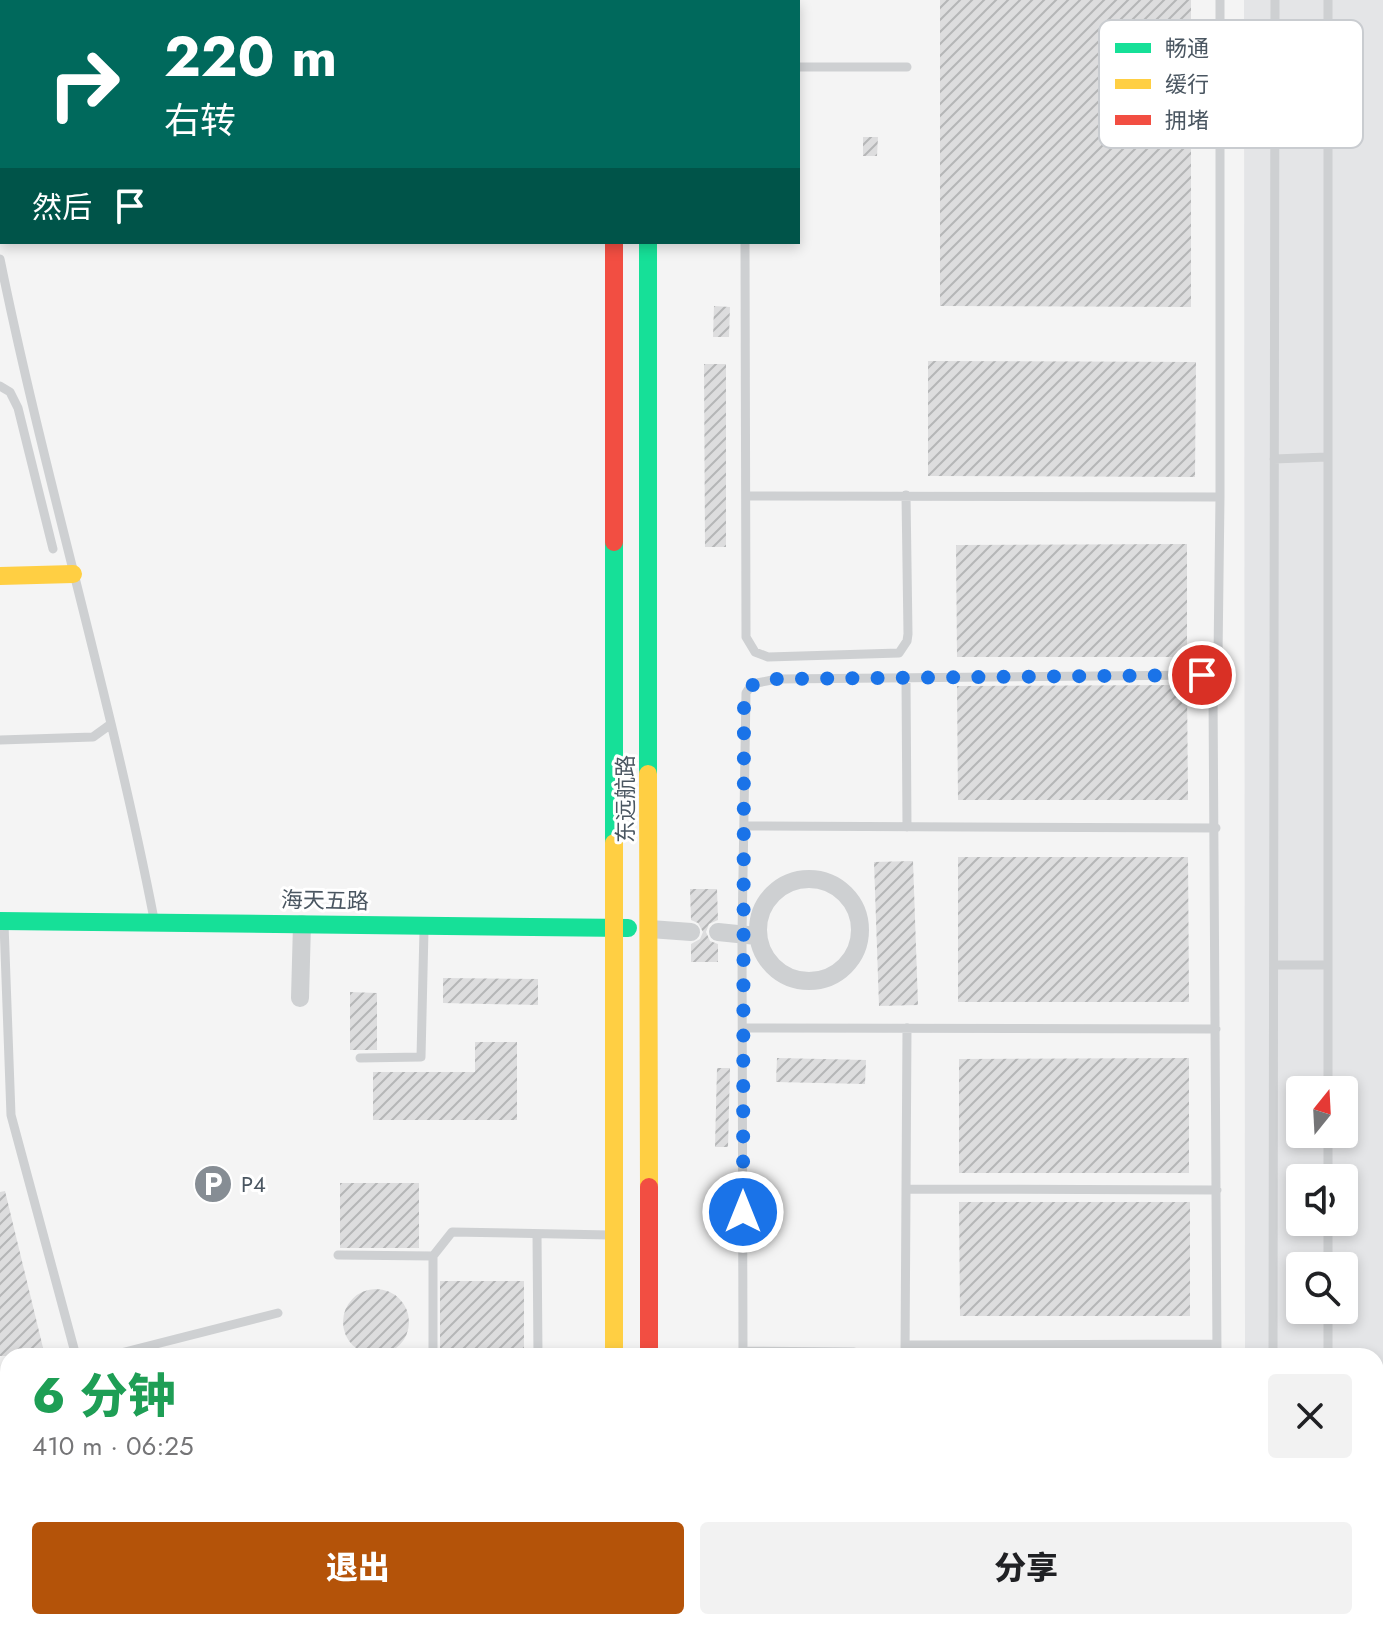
<!DOCTYPE html>
<html lang="zh">
<meta charset="utf-8">
<style>
:root{--surface:#fff;--page:#f2f2f2;--text:#202124;--muted:#757577;--accent:#b45309}
body{margin:0;font-family:Jost,"Noto Sans SC",sans-serif;background:var(--page);color:var(--text);height:100vh;display:flex;flex-direction:column;font-size:30px;white-space:nowrap}
*{box-sizing:border-box;margin:0}
p{font-size:26px;color:var(--muted)}
.icon{flex:none;width:44px;height:44px;fill:none;stroke:currentColor;stroke-width:2;stroke-linecap:round;stroke-linejoin:round}
.map{position:relative;flex:1;overflow:hidden}
.panel{position:absolute;left:0px;top:1348px;width:1384px;height:282px;display:flex;flex-direction:column;background:var(--surface);border-radius:24px 24px 0 0;box-shadow:0 4px 12px #0003}
.panel>*{flex:none}
.banner{position:absolute;left:0px;top:0px;width:800px;height:244px;box-shadow:0 4px 12px #0003;background:#00695c;color:#fff;overflow:hidden}
.needle{width:52px;rotate:18deg}
.fabs{position:absolute;left:1286px;top:1076px;display:grid;gap:16px}
.fabs a{display:grid;place-items:center;width:72px;height:72px;border-radius:8px;background:var(--surface);box-shadow:0 4px 12px #0003;font-size:40px}
.pin{position:absolute;display:grid;place-items:center;width:68px;height:68px;color:#fff;margin:-34px;border:4px solid #fff;border-radius:50%;box-shadow:0 2px 8px #0007}
.me{position:absolute;width:88px;margin:-44px;rotate:0deg;stroke-linejoin:round;filter:drop-shadow(0 0 6px #0008)}
.turn{display:flex;align-items:center;gap:28px;height:168px;padding:0 32px;font-size:36px}
.turn .icon{width:104px;height:104px;stroke-width:2.5}
.turn b{display:block;font-size:56px;line-height:68px}
.then{display:flex;align-items:center;height:76px;padding:0 32px;background:#0003;gap:16px;font-size:30px}
.round{display:grid;place-items:center;flex:none;width:84px;height:84px;border-radius:8px;background:var(--page)}
.head{display:flex;align-items:center;justify-content:space-between;height:136px;padding:0 32px}
h1{font-size:48px;font-weight:800;line-height:60px;color:#1e9e55}
.button{display:flex;gap:16px;margin-top:auto;padding:16px 32px}
.button a{flex:1;height:92px;border-radius:8px;background:var(--accent);color:#fff;font-size:32px;font-weight:800;line-height:92px;text-align:center}
.button a+a{background:var(--page);color:var(--text)}
.map>svg:first-child{display:block}
.airport{fill:#e4e5e7;fill-rule:evenodd}
.building{fill:url(#building-hatch)}
.lines{fill:none;stroke-linecap:round;stroke-linejoin:round}
.lane{stroke:#ced0d2;stroke-width:9}
.street{stroke:#ced0d2;stroke-width:18}
.fast{stroke:#16e098;stroke-width:18}
.slow{stroke:#ffcf43;stroke-width:18}
.jam{stroke:#f24e42;stroke-width:18}
.route{stroke:#1a73e8;stroke-width:14;stroke-dasharray:0 25.2}
.labels{text-anchor:middle;stroke-width:6;stroke-linejoin:round;paint-order:stroke}
.street-label{font-size:22px;fill:#4a5661;stroke:#fff}
.poi-label{font-size:22px;fill:#4a5661;stroke:#fff;text-anchor:start}
.key{fill:#fff;stroke:#c9ccd0;stroke-width:2}
.key-label{font-size:22px;fill:#4a5661}
</style>
<div class="map">
<svg width="1383" height="1629" viewBox="0 0 1383 1629">
<defs>
<pattern id="building-hatch" width="6" height="6" patternUnits="userSpaceOnUse" patternTransform="scale(2)"><rect width="6" height="6" fill="#ddddde"/><path d="M-1 1l2-2M0 6l6-6M5 7l2-2" fill="none" stroke="#b5b6b7"/></pattern>
</defs>
<rect width="100%" height="100%" fill="#f4f4f4"/>
<path class="airport" d="M1244,0H1383V1629H1243V1622H1376V1356H1245ZM1300,1090H1344V1134H1300ZM1300,1178H1344V1222H1300ZM1300,1266H1344V1310H1300Z"/>
<path class="building" d="M940,0H1191V307L940,306Z
M863,137H878L877,156H863Z
M714,306L730,307L729,337H713Z
M928,361L1196,362L1195,477L928,476Z
M704,364H726V547H705Z
M1187,544V657H957L956,545Z
M1187,685L1188,800H958L957,686Z
M958,857H1188L1189,1002H958Z
M913,861L918,1005L879,1006L874,862Z
M690,889H717L718,920L709,924L706,932L710,941L718,944V962H691V944L700,939L703,932L698,923L691,920Z
M443,978L538,979V1005L443,1003Z
M350,992L377,993V1050H350Z
M475,1042H517V1120H373V1072H475Z
M777,1058L866,1060L865,1084L776,1082Z
M1189,1058V1173H959V1059Z
M717,1068H730L728,1147H715Z
M340,1183H419V1248H340Z
M5,1191L45,1356H0V1192Z
M959,1202H1190V1316H960Z
M440,1281H524V1356H440Z
M343 1322a33 33 0 1 1 66 0a33 33 0 1 1-66 0Z"/>
<g class="lines">
<path class="lane" d="M736,0V2
M1220,0V497
M798,67H907
M745,242L746,637L755,652L768,657L899,653L907,641L908,634L906,495
M0,259C45,480 111,697 154,919
M0,386L10,392L18,408L53,549
M1274,459L1327,457
M746,496L1220,497L1218,657
M906,678L907,827
M0,740L93,737L111,724
M744,826L1216,828
M4,924L11,1115L76,1356
M1274,965H1328
M743,1028L1216,1029
M360,1058L421,1057L424,930
M1328,1090V0
M1328,1178V1134
M906,1189L1217,1190
M537,1234L538,1356
M338,1255L433,1256
M1328,1266V1222
M905,1345L1217,1344
M743,1351L854,1352L862,1356
M109,1356L278,1313
M433,1356V1256L452,1232L610,1235
M743,1356L742,935L746,693L752,684L777,679L1202,675L1209,677L1213,692L1217,1356
M905,1356L907,1028
M1273,1356L1275,0
M1328,1356V1310
M120,1622L121,1629
M538,1622V1629
M927,1622L928,1629
M1218,1622V1629
M1326,1622V1629
M425,1629L427,1622
M743,1629V1622
M905,1629V1622
M1041,1629V1622
M1272,1629V1622"/>
<path class="street" d="M0,207H2
M758 930a51 51 0 1 1 102 0a51 51 0 1 1-102 0Z
M650,929L691,932
M718,932L757,936
M300,998L302,924"/>
<path class="fast" d="M647,0V2
M648,242V774
M614,542V843
M0,921L628,928
M614,1622V1629"/>
<path class="slow" d="M0,576L73,574
M648,774L649,1187
M614,843V1356"/>
<path class="jam" d="M614,0V2
M614,242V542
M649,1187V1356
M648,1622V1629"/>
</g>
<g class="lines">
<path class="route" d="M743,1212L744,707C747,684 754,680 777,679L1202,675"/>
</g>
<defs>
<symbol id="parking-disc" viewBox="-11 -11 22 22"><circle r="9.5" fill="#868d94" stroke="#fff"/><path d="M-3.5-5.5H1a3.5 3.5 0 0 1 0 7H-1V5.5H-3.5ZM-1-3.4V-.6H.8a1.4 1.4 0 0 0 0-2.8Z" fill="#fff"/></symbol>
</defs>
<g fill-rule="evenodd">
<use href="#parking-disc" x="191" y="1162" width="44" height="44"/>
</g>
<g class="labels">
<g class="street-label">
<text transform="translate(625 799) rotate(-90)" y="8">东远航路</text>
<text transform="translate(325 900) rotate(1)" y="8">海天五路</text>
</g>
<g class="poi-label">
<text x="241" y="1192">P4</text>
</g>
</g>
<rect x="1099" y="20" width="264" height="128" rx="12" class="key"/>
<rect x="1115" y="43" width="36" height="10" fill="#16e098"/>
<rect x="1115" y="79" width="36" height="10" fill="#ffcf43"/>
<rect x="1115" y="115" width="36" height="10" fill="#f24e42"/>
<g class="key-label">
<text x="1165" y="56">畅通</text>
<text x="1165" y="92">缓行</text>
<text x="1165" y="128">拥堵</text>
</g>
</svg>
<div class="fabs">
<a><svg class="needle" viewBox="-14 -14 28 28"><path d="M0-13l5 13h-10z" fill="#e53935"/><path d="M0 13l5-13h-10z" fill="#757577"/></svg></a>
<a><svg class="icon" aria-label="sound" viewBox="0 0 24 24"><path d="M4 9h4l5-4v14l-5-4H4zM17 9q2 3 0 6"/></svg></a>
<a><svg class="icon" aria-label="search" viewBox="0 0 24 24"><circle cx="10" cy="10" r="6"/><path d="M15 15l6 6"/></svg></a>
</div>
<div class="pin" style="left:1202px;top:675px;background:#d93025"><svg class="icon" aria-label="arrive" viewBox="0 0 24 24"><path d="M6 21V4h12l-3 4 3 4H6"/></svg></div>
<svg class="me" style="left:743px;top:1212px" viewBox="-20 -20 40 40"><circle r="17" fill="#1a73e8" stroke="#fff" stroke-width="3"/><path d="M0-11L8 9 0 5-8 9z" fill="#fff"/></svg>
<div class="banner">
<div class="turn"><svg class="icon" aria-label="right" viewBox="0 0 24 24"><path d="M7 20v-9h11M14 6l5 5-5 5"/></svg><div><b>220 m</b>右转</div></div>
<div class="then">然后<svg class="icon" aria-label="arrive" viewBox="0 0 24 24"><path d="M6 21V4h12l-3 4 3 4H6"/></svg></div>
</div>
<section class="panel">
<div class="head"><div><h1>6 分钟</h1><p>410 m · 06:25</p></div><a class="round"><svg class="icon" aria-label="close" viewBox="0 0 24 24"><path d="M6 6l12 12M18 6L6 18"/></svg></a></div>
<div class="button"><a>退出</a><a>分享</a></div>
</section>
</div>
